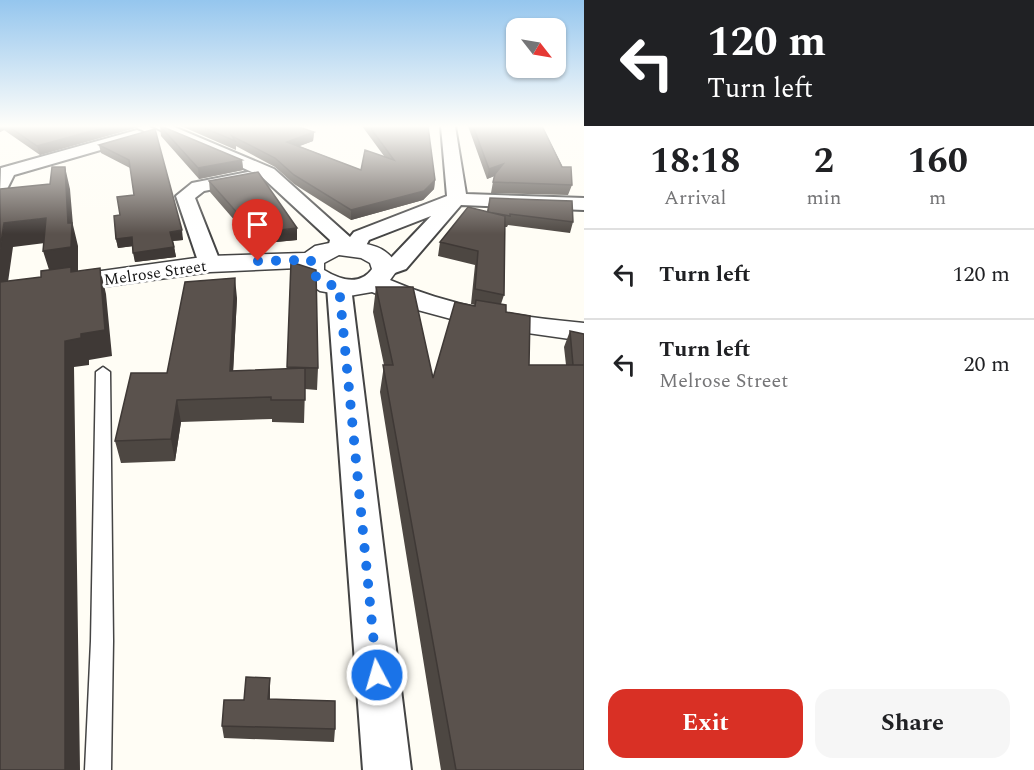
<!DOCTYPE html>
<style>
:root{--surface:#fff;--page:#f6f6f6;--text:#202124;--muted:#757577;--line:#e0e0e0;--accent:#d93025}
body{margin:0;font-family:Spectral,serif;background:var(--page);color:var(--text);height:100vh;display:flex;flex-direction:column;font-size:22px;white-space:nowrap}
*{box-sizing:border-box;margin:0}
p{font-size:20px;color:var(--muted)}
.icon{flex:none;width:33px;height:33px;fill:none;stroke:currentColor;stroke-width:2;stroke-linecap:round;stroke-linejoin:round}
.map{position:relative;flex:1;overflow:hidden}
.drawer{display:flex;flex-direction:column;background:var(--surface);width:450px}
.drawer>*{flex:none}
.top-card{background:#202124;color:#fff;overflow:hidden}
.needle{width:39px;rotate:121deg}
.fabs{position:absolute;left:506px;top:18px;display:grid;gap:12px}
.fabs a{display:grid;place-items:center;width:60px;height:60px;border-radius:12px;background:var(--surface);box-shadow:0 2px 4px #0004;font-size:30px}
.pin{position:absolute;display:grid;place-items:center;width:51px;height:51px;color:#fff;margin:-62px -26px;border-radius:50% 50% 50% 0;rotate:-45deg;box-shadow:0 0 6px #0007}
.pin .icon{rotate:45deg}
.me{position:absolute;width:66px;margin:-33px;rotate:354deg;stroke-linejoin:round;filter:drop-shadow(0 0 4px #0008)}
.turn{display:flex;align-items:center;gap:21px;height:126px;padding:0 24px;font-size:27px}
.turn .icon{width:78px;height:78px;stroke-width:2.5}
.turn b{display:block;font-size:42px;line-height:51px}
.eta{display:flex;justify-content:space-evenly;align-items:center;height:102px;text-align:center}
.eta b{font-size:36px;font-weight:700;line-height:42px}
.button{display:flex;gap:12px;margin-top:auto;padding:12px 24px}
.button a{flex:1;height:69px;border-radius:18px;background:var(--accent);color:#fff;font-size:24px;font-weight:700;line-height:69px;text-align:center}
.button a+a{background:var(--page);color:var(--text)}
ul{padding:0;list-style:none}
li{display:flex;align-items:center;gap:18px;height:90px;padding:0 24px;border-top:2px solid var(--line)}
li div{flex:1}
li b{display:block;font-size:22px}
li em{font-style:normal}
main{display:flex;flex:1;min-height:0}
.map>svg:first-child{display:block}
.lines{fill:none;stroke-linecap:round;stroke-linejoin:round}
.service-casing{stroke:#444;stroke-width:3}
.minor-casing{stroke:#444;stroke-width:4}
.tertiary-casing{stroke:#444;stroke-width:3}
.service{fill:#fff;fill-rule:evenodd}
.minor{fill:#fff;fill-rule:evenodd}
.tertiary{fill:#fff;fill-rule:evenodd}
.wall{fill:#4d4742}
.shaded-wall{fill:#3f3936}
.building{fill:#5a524d;stroke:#3f3936;stroke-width:1.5}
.route{stroke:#1a73e8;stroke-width:10;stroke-dasharray:0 18}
.labels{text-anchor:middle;stroke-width:6;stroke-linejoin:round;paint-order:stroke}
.far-street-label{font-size:16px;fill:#111;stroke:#fff}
</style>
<main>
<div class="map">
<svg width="584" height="770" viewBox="0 0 584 770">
<rect width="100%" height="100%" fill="#fffdf5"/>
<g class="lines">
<defs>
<path id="service" d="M103,367L110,372L113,641L111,770H85L91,641L96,372Z"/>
<path id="minor" d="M152,126H172L274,169L350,237L354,232L447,196L441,126H455L466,194L584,198V210L461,205L406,269L386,276L378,274L375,269L378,264L390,259L431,216L369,240L362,253H331L328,248L330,240L262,177L254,173L257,177L254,181L204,191L195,198L221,264L218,269H202L199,264L176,196L192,183L248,172L254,173Z
M137,130L142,132L145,135L142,138L14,175L6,191L0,192L1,168Z
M339,280L347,282L351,287L411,770H363L327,287L331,282Z"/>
<path id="tertiary" d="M339,241C363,243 389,243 398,269L390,280C452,307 517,317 584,323V341L477,326L414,309L372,292L349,296L320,291L302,279L298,268L210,272L0,301V285L210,256L305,253L315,246ZM339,255L361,258L370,263L372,269C359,287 339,279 324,270V263Z"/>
</defs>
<use href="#service" class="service-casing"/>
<use href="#minor" class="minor-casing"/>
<use href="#tertiary" class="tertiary-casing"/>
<use href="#service" class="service"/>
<use href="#minor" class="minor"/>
<use href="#tertiary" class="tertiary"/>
</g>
<path class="wall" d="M0,126H142L40,155L4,130L0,132Z
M160,126L242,160L243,170L199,179L161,136Z
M181,126H296L314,132L313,141L299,146L361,170L384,156L362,126H428L435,180L434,189L423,200L351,220L294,184L275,167L236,146V150Z
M468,126H542L572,185L568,195L491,193L494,176L487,179Z
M155,129L183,240L173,241L176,257L135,262L133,246L118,248L116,239L120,215L134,195L130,168L101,153L99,145Z
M209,181L297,240L255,244L210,192Z
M490,198L573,222L570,233L508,225L507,227H505L504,295L501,304L506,312L529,365H566L564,347L570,331L584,334V770H441L380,392L384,365L373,312L376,287L433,378L475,305L471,304L475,265L438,256L440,242L487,211Z
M291,262L318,368L317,390L305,389L304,423L272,422V419L181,422L175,461L121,463L115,441L167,373L237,298L233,371L287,369Z
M270,678V699L335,729L334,742L224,738L222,726L244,700Z"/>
<path class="shaded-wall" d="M0,126H3L4,130L0,132Z
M110,126H142L40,155L37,146Z
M314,132L313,141L287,151V142Z
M242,160L243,170L199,179L198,168Z
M503,164L500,174L487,179L489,169Z
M65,167L70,189L73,225L78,246V272L51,276L43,251Z
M435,180L434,189L423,200L351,220V210Z
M46,218L53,242L13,247L8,282L0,283V249L4,223Z
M297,228V240L255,244V233Z
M182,230L183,240L171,241L170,232Z
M132,237L134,246L118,248L116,239Z
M174,247L176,257L135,262L133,253Z
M100,268L106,294L112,356L89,360V365L74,367L80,770H65V341L81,334Z
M235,278L237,298L232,393L230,371Z
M177,400L181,422L175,461L171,439Z
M270,678V691L269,712L268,699Z"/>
<path class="building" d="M8,126H110L37,146Z
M160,126H161L242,160L198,168Z
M200,126H296L314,132L287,142L361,170L365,150L394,160L369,126H428L435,180L424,191L351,210L294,175L275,158L232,136L235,141Z
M473,126H542L562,167H571L572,185L493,182L495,174L503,164L489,169Z
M155,129L182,230L170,232L174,247L133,253L132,237L116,239L114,216L120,215L117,197L134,195L129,160L99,145Z
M52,167H65L68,223H72L71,247L43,251L46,218L4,223L0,249V189L50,184Z
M258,172L297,228L255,233L209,181Z
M490,198L572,201L573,222L510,214V216L488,212Z
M468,207L505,216L504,295L475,289L478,251L440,242Z
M291,262L316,270L318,368L287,367Z
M71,267V272L100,268L105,330L81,334V338L65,341V770H0V282L41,277V271Z
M235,278L230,371L305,368V400H271V397L177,400L171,439L115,441L131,373H167L185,282Z
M376,287H413L433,378L455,302L475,306L476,300L506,305V312L530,316L529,365H584V770H456L383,365H393Z
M570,331L584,334V365H573Z
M246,677L270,678L268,699L335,701V729L222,726L224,700H244Z"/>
<linearGradient id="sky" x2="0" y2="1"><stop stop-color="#95c6ee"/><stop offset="0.54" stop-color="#fffefa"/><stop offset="1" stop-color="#fffefa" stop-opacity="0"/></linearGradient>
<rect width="584" height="234" fill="url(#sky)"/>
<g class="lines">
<path class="route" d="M258,261L311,260V273L327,284L339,287L377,675"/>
</g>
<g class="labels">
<g class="far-street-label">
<text transform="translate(155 272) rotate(-8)" y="6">Melrose Street</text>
</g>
</g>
</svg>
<div class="fabs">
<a><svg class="needle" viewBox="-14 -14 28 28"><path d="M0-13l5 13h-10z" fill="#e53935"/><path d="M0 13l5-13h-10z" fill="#757577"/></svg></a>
</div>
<div class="pin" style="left:258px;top:261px;background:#d93025"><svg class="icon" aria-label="arrive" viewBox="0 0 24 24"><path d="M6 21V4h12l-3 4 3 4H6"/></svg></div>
<svg class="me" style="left:377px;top:675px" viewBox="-20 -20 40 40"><circle r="17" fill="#1a73e8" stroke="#fff" stroke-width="3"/><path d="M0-11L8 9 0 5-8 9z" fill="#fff"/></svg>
</div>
<section class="drawer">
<div class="top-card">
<div class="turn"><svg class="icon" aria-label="left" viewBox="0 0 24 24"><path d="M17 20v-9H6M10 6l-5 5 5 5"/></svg><div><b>120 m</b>Turn left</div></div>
</div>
<div class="eta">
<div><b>18:18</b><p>Arrival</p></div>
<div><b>2</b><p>min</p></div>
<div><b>160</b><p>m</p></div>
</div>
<ul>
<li><svg class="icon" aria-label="left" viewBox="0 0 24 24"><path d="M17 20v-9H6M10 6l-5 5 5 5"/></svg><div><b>Turn left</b></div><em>120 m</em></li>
<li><svg class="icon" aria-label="left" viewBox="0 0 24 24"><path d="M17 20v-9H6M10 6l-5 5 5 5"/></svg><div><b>Turn left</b><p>Melrose Street</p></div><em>20 m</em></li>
</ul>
<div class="button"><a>Exit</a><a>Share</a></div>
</section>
</main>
